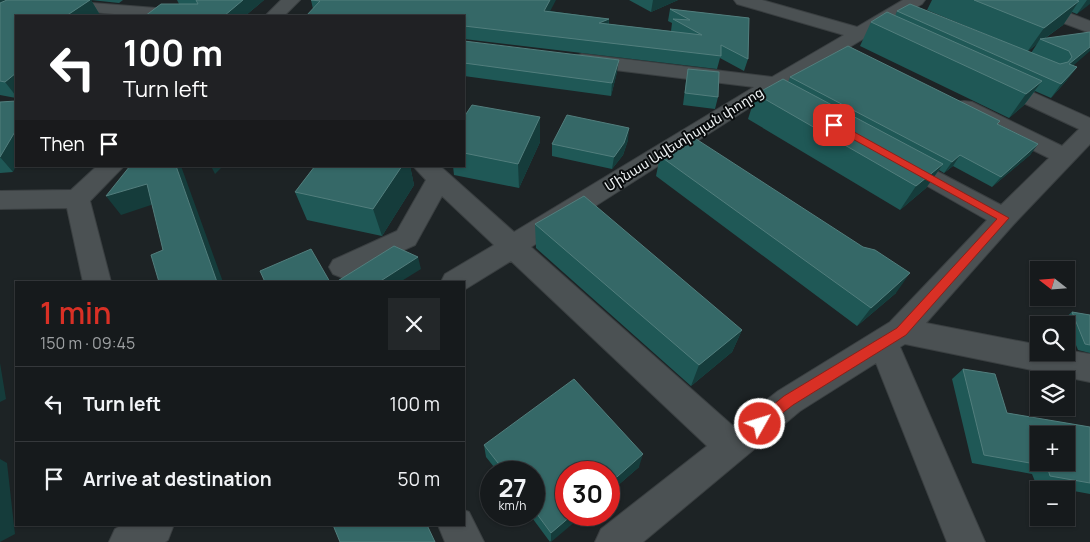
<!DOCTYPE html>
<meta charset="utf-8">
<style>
:root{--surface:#161a1c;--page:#232729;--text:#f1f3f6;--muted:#9ea1a3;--line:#35383b;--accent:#d93025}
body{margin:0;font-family:Manrope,"Noto Sans Armenian",sans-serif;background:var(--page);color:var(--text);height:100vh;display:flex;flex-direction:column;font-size:19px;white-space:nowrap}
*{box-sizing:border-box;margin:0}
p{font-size:16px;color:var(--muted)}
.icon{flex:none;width:28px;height:28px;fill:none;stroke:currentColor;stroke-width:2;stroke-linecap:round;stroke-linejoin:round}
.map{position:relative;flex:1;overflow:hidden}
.drawer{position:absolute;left:15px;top:281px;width:450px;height:245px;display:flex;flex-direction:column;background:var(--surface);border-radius:0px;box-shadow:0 1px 4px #0004,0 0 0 1px var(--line)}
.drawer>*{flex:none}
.banner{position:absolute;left:15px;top:15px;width:450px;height:152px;border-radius:0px;box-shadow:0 1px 4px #0004,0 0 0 1px var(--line);background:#202124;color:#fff;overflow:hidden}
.needle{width:32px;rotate:287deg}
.buttons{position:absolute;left:1030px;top:261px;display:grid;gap:10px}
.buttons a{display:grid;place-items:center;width:45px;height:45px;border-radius:0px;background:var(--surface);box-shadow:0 1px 4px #0004,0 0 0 1px var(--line);font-size:25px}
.speed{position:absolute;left:480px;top:461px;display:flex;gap:10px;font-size:25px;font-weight:700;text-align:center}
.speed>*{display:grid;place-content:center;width:65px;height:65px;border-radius:50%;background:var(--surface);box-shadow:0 1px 4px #0004,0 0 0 1px var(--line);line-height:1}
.speed small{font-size:12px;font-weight:400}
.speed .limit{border:8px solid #d22;background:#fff;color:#111}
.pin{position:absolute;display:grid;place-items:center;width:42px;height:42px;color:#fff;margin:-21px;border-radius:10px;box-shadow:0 2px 8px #0006}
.me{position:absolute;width:55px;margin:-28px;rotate:51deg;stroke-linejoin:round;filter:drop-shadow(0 0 4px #0008)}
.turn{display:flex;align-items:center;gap:18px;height:105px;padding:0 25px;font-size:22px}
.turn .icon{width:65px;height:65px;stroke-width:2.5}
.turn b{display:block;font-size:35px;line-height:42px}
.then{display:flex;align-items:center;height:48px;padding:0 25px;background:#0003;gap:10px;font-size:19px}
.round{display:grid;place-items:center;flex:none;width:52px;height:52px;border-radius:0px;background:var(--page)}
.summary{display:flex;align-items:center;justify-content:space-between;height:85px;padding:0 25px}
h1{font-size:30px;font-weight:600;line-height:38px;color:var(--accent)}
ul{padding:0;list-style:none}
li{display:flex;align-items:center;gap:15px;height:75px;padding:0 25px;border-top:1px solid var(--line)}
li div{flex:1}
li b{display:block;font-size:19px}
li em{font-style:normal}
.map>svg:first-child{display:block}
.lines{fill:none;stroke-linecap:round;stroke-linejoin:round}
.minor-casing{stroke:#3a3f41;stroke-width:2}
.minor{fill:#4b5153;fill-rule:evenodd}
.wall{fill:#1f5856;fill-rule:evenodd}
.shaded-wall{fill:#153c3b}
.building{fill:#356867;stroke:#527e7d;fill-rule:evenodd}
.route{fill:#d93025;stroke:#8d1f18}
.labels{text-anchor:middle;stroke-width:4;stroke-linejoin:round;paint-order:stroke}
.street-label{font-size:14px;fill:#eff3f4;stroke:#090c0d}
</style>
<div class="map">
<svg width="1090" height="542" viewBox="0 0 1090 542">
<rect width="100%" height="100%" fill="#1d2325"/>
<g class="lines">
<defs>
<path id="minor" d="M54,0L194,11L200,12L203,16H136L59,9L53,8L50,4Z
M281,0H300L284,16H265Z
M734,0H762L857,27L903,0H925L922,4L774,92L531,247L733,426L778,391L890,322L987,220L892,166L888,161L892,156L900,153L908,156L1001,205L1049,158L956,112L953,107L956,102L964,101L972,102L1062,146L1079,129L989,87L986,83L989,79L996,77L1003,79L1090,118V144L1013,225L926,323L1039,345V352H1066V350L1090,354V382L905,344L900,347L985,542H947L876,363L800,411L643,542H595L601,529L707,446L511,261L464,290V282H441L445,274L494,245L442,196L415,245L343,278L333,274L329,267L333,260L397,231L426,180L413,166H440L514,232L754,87L582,66L575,64L572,60L575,56L582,54L772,77L844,35L737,4Z
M1010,0H1035L1090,21V33L1013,4Z
M97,166H124L90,201L111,282H83L67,208L0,209V191L71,190Z
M464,510L469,512L484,542H445L438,525H464Z
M122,525H173V527L168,540L165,542H109L115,529Z"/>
</defs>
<use href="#minor" class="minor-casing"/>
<use href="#minor" class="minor"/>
</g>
<path class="wall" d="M0,0H123L119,3L91,0L100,15L16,16V98L0,95Z
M177,0H264L245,16L179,4Z
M311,0L550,11L609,19V24L671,31L672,23L668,21L670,9L749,18L748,59L744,71L720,58L717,69L464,39V16L313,9Z
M629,0H678L651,12Z
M932,0H1090L1077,14L1072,12L1063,25L1044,39L1090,32L1073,66L1077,67L1066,81L1051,98L1035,91L1024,105L1009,118L860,46L871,22L895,16L897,11L1002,41L927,10ZM1037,44L1031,53L1028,51Z
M464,41L617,72L611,96L464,76Z
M688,69L718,97L715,109L683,105L686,81Z
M790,77L998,124L1038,144L1030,155L992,187L953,166L944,173L939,170L926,188L900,210L748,119L756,94L788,82Z
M0,102L13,172L0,173Z
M464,117H540V142L519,188L454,175L453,166H464Z
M628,140L623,155L612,169L552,156V144Z
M660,156L896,293L857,326L656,176Z
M315,166H410L414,185L382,236L307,220L295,192Z
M535,224L742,330L732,352L691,386L536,248Z
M1072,312L1090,315V353L1078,350L1065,318Z
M963,369L1007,413L1090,427V494L1036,484L1032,474L972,463L952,379Z
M484,445L639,467L609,493V472L550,542L530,515H534V472H498L486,457Z"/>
<path class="shaded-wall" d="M0,0H15L0,8Z
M90,0H91L100,15L99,16H66Z
M243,0H264L245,16H224Z
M550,0H556L544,23V11Z
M653,0H678L651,12Z
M1087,0H1090V4L1077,14Z
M1079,1L1063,25L1042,40L1040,39L1037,44L1027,52L1044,28Z
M609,19L608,31L599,23Z
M1090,47V51L1059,78L1069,64Z
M619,60L617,72L611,96L612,83Z
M1077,67L1066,81L1051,98L1061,84Z
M16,73V96L5,82Z
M1042,81L1024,105L1009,118L1026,94Z
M540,117V142L519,188L518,164Z
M629,128L628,140L623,155L612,169L614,157Z
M16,130V166L13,172L0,157Z
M1038,144L1030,155L992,187L1001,177Z
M960,155L953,166L944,173L952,162Z
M943,164L926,188L900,210L916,186Z
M176,166H181L223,282H217Z
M211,166H223L215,174Z
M402,166H410L414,185L382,236L373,209Z
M147,184L160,202L121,215L106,196Z
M418,257L421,269L400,282H379Z
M910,273L896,293L857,326L871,308Z
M742,330L732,352L691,386L699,365Z
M0,363L6,399L0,402Z
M643,454L639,467L609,493V484Z
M0,459L7,463L15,534L0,542Z
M572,515H583L551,542V533Z"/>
<path class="building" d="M7,0H90L66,16H16V73L5,82L0,81V3Z
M196,0H243L224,16H226H145L161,4H198Z
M311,0H550L544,11L609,19L599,23L702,35L673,19L690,20L670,9L749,18L748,59L721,45V56L464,26V16H306L320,1Z
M974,0H1076L1079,1L1044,28Z
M910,4L1060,64L1068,62L1072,57L1069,51L1040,39L1090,32V47L1069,64L1077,67L1061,84L897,11Z
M887,12L1042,81L1026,94L871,22Z
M464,41L619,60L612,83L464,63Z
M848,46L1000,121L997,124L1038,144L1001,177L960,155L952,162L790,77Z
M688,69L719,72L718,97L685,93Z
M783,79L943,164L916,186L756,94Z
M16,101V130L0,157V102Z
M472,105L540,117L518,164L464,153V117Z
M567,115L629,128L624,143L614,157L552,144Z
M693,137L863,247L875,250L910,273L871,308L660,156Z
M130,166H176L217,282H159L151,255L163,250L147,184L106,196Z
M315,166H402L373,209L295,192Z
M584,196L742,330L699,365L535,224Z
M394,246L418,257L379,282H336Z
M311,249L330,282H265L260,271Z
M1072,312L1090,315V345L1085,344Z
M963,369L995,374L1007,413L1090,427V483L1050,476L1047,466L984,455ZM1039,435H1066V462H1039Z
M574,379L643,454L609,484V472H566V515H572L551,533L534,510V472H505L484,445Z
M333,525H427L435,542H340Z"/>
<path class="route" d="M831,123H838L1009,218L906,335L793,405L760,430L756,428L754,424L756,419L784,396L897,328L997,219L831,127Z"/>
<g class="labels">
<g class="street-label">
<text transform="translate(684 139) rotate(-32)" y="5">Մինաս Ավետիսյան փողոց</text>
</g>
</g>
</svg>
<div class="buttons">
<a><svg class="needle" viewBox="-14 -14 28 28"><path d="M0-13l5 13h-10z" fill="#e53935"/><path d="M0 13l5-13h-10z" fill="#9ea1a3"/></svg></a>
<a><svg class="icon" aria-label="search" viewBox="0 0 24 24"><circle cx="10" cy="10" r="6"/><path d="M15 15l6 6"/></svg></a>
<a><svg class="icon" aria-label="layers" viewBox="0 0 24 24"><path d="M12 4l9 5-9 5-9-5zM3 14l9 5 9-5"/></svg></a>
<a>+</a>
<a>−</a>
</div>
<div class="speed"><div>27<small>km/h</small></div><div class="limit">30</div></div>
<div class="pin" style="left:834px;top:125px;background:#d93025"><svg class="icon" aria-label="arrive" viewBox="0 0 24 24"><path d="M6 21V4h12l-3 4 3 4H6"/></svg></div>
<svg class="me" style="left:760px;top:424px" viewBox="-20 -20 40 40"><circle r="17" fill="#d93025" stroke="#fff" stroke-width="3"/><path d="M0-11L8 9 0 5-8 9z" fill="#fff"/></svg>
<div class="banner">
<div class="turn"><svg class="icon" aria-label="left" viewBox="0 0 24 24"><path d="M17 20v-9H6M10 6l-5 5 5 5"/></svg><div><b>100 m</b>Turn left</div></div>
<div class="then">Then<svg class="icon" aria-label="arrive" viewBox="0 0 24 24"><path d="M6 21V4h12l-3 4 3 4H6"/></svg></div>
</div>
<section class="drawer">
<div class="summary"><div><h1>1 min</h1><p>150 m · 09:45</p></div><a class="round"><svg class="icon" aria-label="close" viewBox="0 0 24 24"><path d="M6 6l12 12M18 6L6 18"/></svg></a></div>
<ul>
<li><svg class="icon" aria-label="left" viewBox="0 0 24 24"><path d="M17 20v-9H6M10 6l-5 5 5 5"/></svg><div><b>Turn left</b></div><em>100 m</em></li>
<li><svg class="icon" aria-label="arrive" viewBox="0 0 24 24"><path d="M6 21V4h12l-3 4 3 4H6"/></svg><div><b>Arrive at destination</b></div><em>50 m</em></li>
</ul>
</section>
</div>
